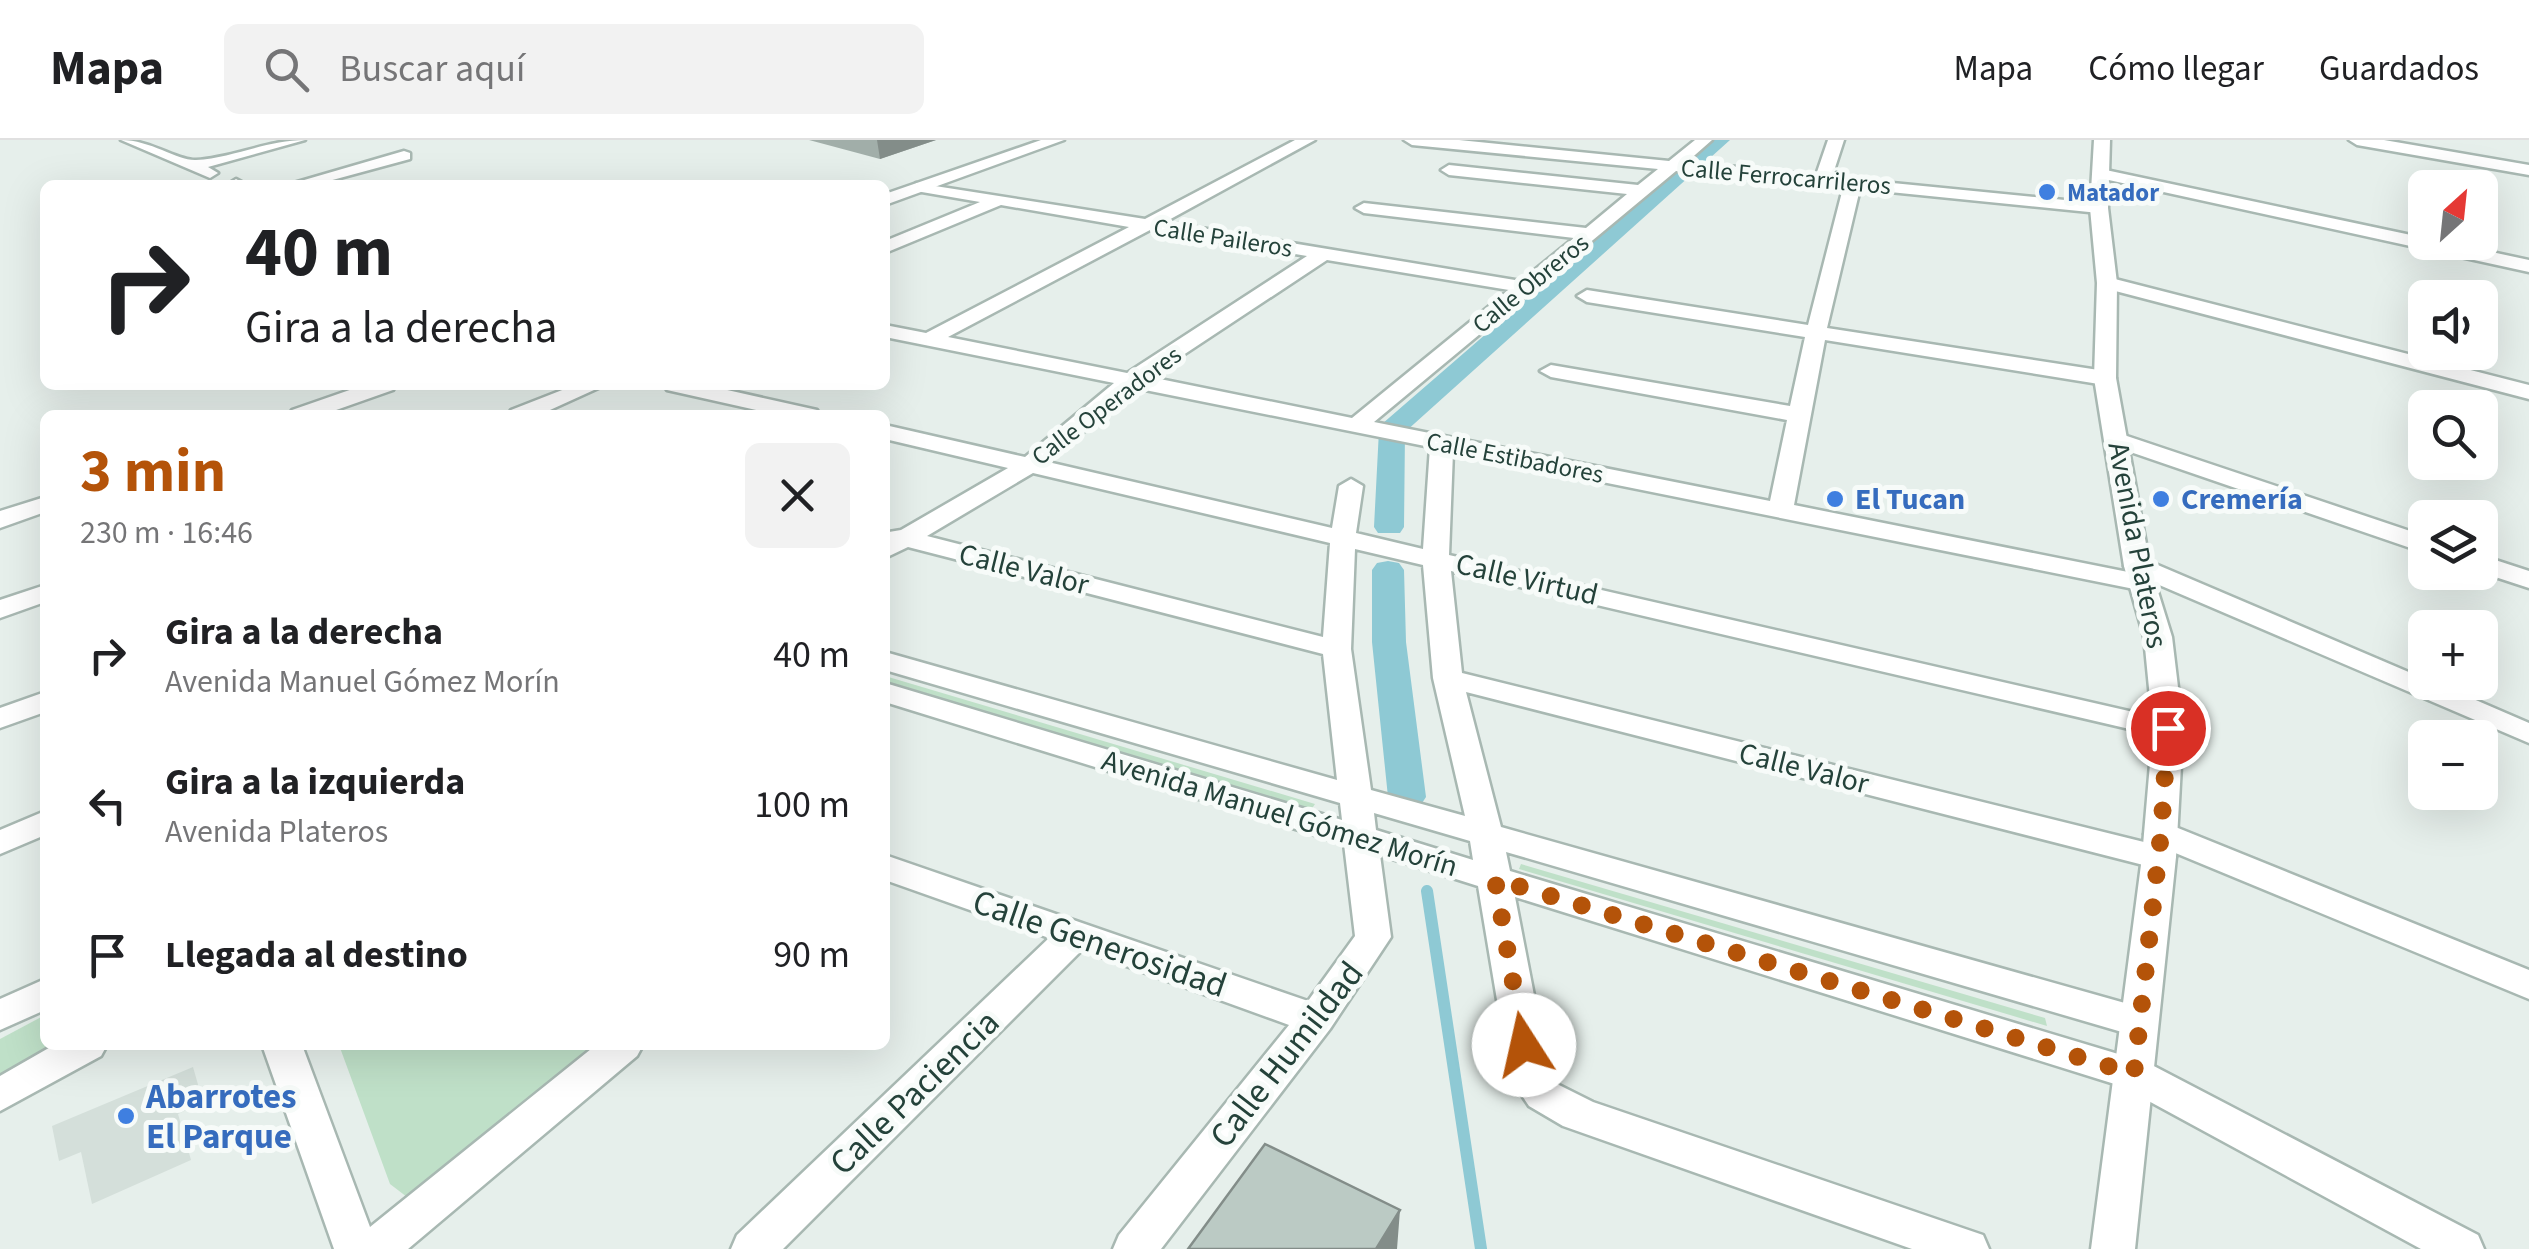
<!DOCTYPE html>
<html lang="es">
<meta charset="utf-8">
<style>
:root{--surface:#fff;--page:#f2f2f2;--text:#202124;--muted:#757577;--line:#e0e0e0;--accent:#b45309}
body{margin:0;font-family:"Source Sans 3",sans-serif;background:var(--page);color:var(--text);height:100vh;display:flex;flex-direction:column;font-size:38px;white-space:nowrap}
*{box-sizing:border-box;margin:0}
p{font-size:32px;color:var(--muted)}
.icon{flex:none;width:55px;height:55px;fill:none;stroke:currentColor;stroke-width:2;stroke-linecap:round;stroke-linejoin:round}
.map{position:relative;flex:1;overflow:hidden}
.side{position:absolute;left:40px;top:270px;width:850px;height:640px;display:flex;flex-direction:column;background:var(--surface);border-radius:15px;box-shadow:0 10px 40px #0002}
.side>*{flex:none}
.banner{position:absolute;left:40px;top:40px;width:850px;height:210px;border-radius:15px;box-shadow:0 10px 40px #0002;background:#fff;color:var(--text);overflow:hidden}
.needle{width:65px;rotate:27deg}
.buttons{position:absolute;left:2408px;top:30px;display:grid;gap:20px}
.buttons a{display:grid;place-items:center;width:90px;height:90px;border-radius:15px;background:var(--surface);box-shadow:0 10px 40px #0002;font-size:50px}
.pin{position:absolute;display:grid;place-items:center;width:85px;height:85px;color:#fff;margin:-42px;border:5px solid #fff;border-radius:50%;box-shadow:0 2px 10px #0007}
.me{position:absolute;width:110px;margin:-55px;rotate:350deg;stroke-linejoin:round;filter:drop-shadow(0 0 8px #0008)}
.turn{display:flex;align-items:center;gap:35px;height:210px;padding:0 40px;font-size:45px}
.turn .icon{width:130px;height:130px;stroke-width:2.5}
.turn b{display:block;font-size:70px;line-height:85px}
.round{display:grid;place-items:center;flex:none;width:105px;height:105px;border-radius:15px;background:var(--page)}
.summary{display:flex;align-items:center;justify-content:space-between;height:170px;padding:0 40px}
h1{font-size:60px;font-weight:700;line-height:75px;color:var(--accent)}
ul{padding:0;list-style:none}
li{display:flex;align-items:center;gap:30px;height:150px;padding:0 40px}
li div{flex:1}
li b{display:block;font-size:38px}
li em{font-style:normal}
header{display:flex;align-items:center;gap:60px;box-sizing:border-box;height:140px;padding:0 50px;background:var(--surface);border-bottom:2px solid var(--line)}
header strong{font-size:48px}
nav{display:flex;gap:55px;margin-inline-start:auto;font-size:35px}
.search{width:700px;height:90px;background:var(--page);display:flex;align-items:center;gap:25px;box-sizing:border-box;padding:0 35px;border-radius:15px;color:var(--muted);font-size:38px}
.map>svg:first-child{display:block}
.built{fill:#d4dfda}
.green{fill:#bfe0c8}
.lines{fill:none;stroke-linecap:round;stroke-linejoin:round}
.stream{stroke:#8ec9d4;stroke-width:12}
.canal{fill:#8ec9d4;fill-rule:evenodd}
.minor-casing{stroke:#a8b8b2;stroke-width:5}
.tertiary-casing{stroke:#a8b8b2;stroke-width:5}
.minor{fill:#fff;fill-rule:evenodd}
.tertiary{fill:#fff;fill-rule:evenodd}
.wall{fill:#a1aea9}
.shaded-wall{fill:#838d89}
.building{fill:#bbcac4;stroke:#838d89;stroke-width:2.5}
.route{stroke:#b45309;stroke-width:18;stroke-dasharray:0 32.4}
.shop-dot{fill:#3f7fe0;stroke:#f7fbf9;stroke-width:4}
.labels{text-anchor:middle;stroke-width:10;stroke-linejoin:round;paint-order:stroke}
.far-street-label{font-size:25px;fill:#24423a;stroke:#f7fbf9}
.far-shop-label{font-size:25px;font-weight:bold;fill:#366cbe;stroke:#f7fbf9;text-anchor:start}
.shop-label{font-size:30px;font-weight:bold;fill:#366cbe;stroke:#f7fbf9;text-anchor:start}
.street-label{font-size:30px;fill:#24423a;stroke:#f7fbf9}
.near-street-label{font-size:35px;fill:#24423a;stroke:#f7fbf9}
.near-shop-label{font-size:35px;font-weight:bold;fill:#366cbe;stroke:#f7fbf9;text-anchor:start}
</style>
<header>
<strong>Mapa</strong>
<div class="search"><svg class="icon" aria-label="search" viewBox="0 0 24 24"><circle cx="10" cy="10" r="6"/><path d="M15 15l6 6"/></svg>Buscar aquí</div>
<nav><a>Mapa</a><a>Cómo llegar</a><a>Guardados</a></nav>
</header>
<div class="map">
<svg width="2529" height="1109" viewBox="0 0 2529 1109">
<rect width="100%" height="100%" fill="#e6efeb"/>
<path class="built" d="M193,927L203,962L178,974L191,1020L92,1064L81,1012L59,1021L52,986Z"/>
<path class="green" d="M885,536L1315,664L1311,670L885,541Z
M1521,724L2045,878L2047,886L1519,729Z
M45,875V905H62L0,940V899Z
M339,905H607L433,1046L407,1057L390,1044Z"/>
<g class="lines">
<path class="stream" d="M1427,751L1481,1109"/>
<path class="canal" d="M1710,0H1730L1405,292L1404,387L1400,393H1378L1374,387L1379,290L1382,284Z
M1388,421L1399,423L1404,430L1406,502L1426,657L1420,666L1407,669L1394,666L1388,657L1372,502V430L1377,423Z"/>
<defs>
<path id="minor" d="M121,0C151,0 178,21 196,20C233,18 267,0 305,0L208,27L218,33L210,38Z
M1295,0H1315L1165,82L1521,141L1574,98L1364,73L1355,68L1364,63L1586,88L1627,54L1449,35L1441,30L1449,25L1638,45L1658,29L1412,5L1404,0H1459L1669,21L1695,0H1712L1687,22L1816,35L1828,0H1844L1832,37L2105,64V72L2099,73L1860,49L1827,188L2105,231L2116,238L2105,245L1825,200L1794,365L2128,432L2124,426L2128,420H2146L2425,539V542H2434L2529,583V603L2157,444L2144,451L1453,312L1449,415L2168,580L2179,582L2183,589L2179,596L2168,598L1451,431L1462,533L2156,705L2144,694L2149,686L2161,683L2173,686L2529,830V859L2173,712L2176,717L2171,725L2159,729L1466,552L1501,687L2139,867L2153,872L2158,882L2153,892L2139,897L1506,712L1510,731L2148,923L2478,1095L2484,1109H2421L2121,946L1515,757L1549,933L1557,944L1593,962L1983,1095L1989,1109H1912L1563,986L1529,966L1510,938L1478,746L1380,715L1391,797L1330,889L1161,1109H1113L1119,1095L1289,885L1082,810L783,1109H731L737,1095L1049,798L885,740V715L1308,861L1355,796L1344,704L885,562V543L1342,680L1340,663L885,530V512L1337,640L1323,514L908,407L885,418L889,392L901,390L1008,328L885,299V285L1025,317L1114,243L885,197V185L926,193L1129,87L1001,65L885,113V101L980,62L916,51V43L1145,79ZM1676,31L1843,48L1808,185L1587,150L1577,156L1587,162L1805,197L1790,266L1551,225L1540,231L1551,237L1787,280L1770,361L1374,282ZM1150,90L1307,116L1127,233L948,197ZM1327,120L1509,150L1352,278L1150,237ZM1135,248L1430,307L1423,409L1356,393L1363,346L1351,339L1339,346L1332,388L1048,322ZM1033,333L1330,403L1323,497L927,396ZM1355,409L1423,425L1433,538L1465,676L1371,650L1351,509ZM1374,673L1470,701L1473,720L1376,690Z
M2349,0H2384L2529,25V35L2357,5Z
M404,11L410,13V19L314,45H287Z
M2101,29L2425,98V102H2445L2529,120V132L2095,37V31Z
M236,39L247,45L228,44Z
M2107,137L2529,245V259L2100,147V139Z
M575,245H605L539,275H508L511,270Z
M664,245H705L817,270L820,275H779L667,250Z
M2118,293L2425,396V413L2110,305L2106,300Z
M2480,415L2529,431V448L2480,432Z
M45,445V462L0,478V460Z
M45,552V572L0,588V568Z
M45,671V695L0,714V690Z
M45,839V870L0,890V859Z
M54,905H107L101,916L0,971V936Z
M262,905H302L370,1087L596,905H643L637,916L408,1109H334Z"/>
<path id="tertiary" d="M1041,0H1064L885,65V54Z
M2094,0H2110L2108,68L2117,143L2116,238L2150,426L2172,497L2183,589L2176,717L2135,1109H2091L2142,717L2153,589L2144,497L2124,426L2094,238L2097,143L2090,68Z
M364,245H396L393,250L322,275H289L292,270Z
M45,357V372L0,388V371Z"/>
</defs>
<use href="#minor" class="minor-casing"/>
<use href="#tertiary" class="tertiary-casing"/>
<use href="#minor" class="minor"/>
<use href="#tertiary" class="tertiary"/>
</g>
<path class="wall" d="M809,0H936L880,19Z"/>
<path class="shaded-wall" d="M877,0H936L880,19Z
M1400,1070L1397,1109H1376Z"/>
<path class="building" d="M1265,1004L1400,1070L1376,1109H1188Z"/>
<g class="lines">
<path class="route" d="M1524,905L1495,739L2134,934L2161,694L2168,588"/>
</g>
<g class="shop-dot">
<circle cx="2047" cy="52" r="10"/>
<circle cx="1835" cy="359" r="10"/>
<circle cx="2161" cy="359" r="10"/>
<circle cx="126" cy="976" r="10"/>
</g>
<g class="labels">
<g class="far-street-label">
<text transform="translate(1786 36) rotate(5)" y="9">Calle Ferrocarrileros</text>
<text transform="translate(1223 97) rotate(9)" y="9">Calle Paileros</text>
<text transform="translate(1530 143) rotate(-39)" y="9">Calle Obreros</text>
<text transform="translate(1106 265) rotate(-37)" y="9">Calle Operadores</text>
<text transform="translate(1515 317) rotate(11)" y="9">Calle Estibadores</text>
</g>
<g class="far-shop-label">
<text x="2067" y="61">Matador</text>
</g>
<g class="shop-label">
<text x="1855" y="369">El Tucan</text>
<text x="2181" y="369">Cremería</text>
</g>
<g class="street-label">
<text transform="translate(2138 405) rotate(79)" y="10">Avenida Plateros</text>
<text transform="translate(1024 429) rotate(14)" y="10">Calle Valor</text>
<text transform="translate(1527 439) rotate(13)" y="10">Calle Virtud</text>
<text transform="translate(1804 628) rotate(14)" y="10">Calle Valor</text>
<text transform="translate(1280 673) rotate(17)" y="10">Avenida Manuel Gómez Morín</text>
</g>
<g class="near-street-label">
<text transform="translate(1100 803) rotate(19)" y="12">Calle Generosidad</text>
<text transform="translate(1286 914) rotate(-52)" y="12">Calle Humildad</text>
<text transform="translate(914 952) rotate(-44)" y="12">Calle Paciencia</text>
</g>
<g class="near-shop-label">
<text x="146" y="968">Abarrotes<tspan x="146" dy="40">El Parque</tspan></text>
</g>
</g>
</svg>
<div class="buttons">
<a><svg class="needle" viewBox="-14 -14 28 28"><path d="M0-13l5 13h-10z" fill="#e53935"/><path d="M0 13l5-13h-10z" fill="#757577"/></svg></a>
<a><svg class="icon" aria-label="sound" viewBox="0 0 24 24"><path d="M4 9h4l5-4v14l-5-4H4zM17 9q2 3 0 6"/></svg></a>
<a><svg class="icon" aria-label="search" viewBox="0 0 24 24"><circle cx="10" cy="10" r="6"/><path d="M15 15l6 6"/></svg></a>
<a><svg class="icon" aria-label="layers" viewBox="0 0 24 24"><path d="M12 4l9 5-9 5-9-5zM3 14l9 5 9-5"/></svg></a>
<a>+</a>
<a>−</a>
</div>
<div class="pin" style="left:2168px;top:588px;background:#d93025"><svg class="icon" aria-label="arrive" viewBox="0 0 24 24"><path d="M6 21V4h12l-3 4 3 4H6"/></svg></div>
<svg class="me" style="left:1524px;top:905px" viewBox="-20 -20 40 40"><circle r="19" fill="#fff"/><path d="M0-13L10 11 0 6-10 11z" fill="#b45309"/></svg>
<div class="banner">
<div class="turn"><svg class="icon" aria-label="right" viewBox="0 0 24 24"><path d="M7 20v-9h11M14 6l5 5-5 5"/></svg><div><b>40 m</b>Gira a la derecha</div></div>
</div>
<section class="side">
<div class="summary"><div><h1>3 min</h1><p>230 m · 16:46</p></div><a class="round"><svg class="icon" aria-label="close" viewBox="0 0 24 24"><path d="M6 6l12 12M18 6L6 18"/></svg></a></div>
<ul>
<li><svg class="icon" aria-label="right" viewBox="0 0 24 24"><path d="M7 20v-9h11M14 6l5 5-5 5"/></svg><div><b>Gira a la derecha</b><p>Avenida Manuel Gómez Morín</p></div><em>40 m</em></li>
<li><svg class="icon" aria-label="left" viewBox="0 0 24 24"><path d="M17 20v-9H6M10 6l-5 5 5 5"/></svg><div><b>Gira a la izquierda</b><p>Avenida Plateros</p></div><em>100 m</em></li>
<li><svg class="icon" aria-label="arrive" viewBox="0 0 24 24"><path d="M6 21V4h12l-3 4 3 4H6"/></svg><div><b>Llegada al destino</b></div><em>90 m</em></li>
</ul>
</section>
</div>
